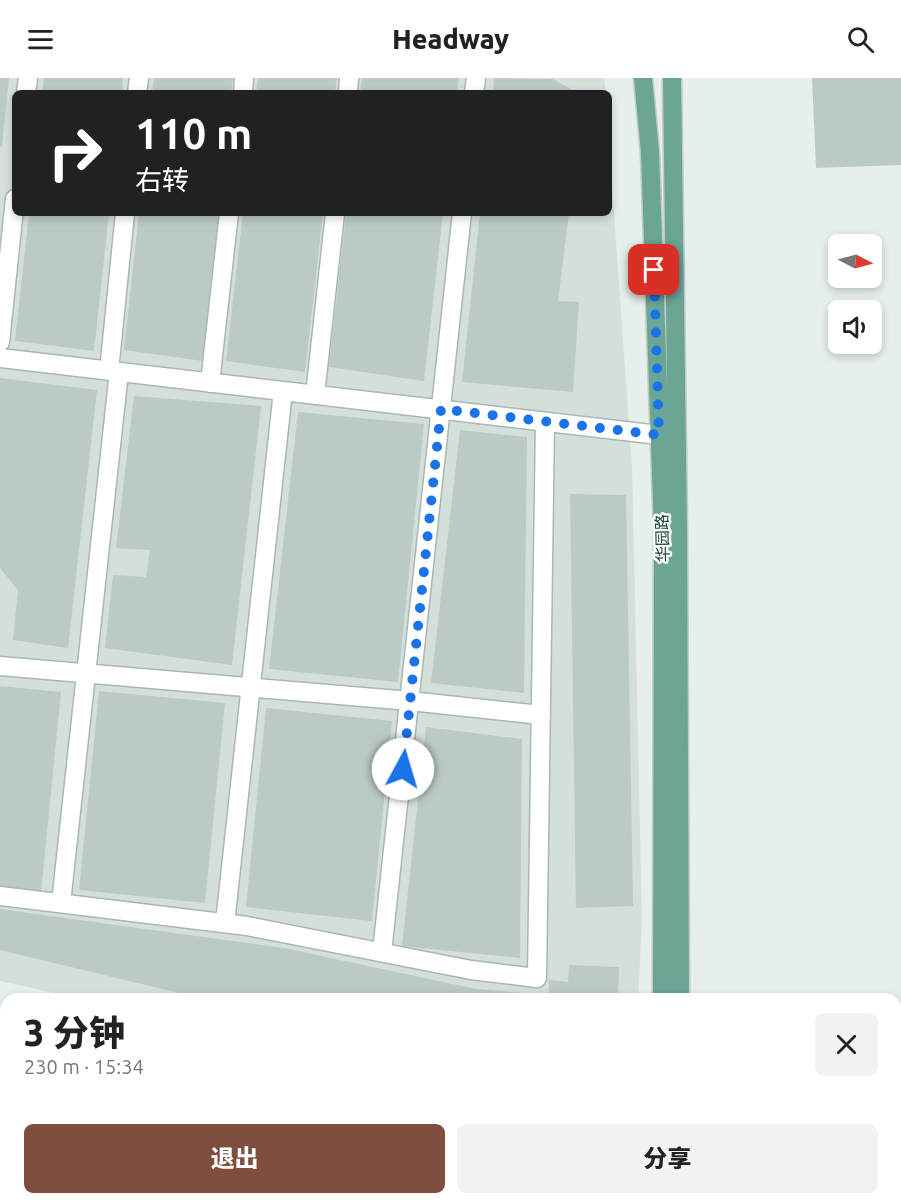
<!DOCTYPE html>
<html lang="zh">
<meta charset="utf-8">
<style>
:root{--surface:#fff;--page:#f2f2f2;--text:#222;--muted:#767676;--accent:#804e3d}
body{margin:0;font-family:Ubuntu,"Noto Sans SC",sans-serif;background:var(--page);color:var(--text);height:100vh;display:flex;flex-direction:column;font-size:22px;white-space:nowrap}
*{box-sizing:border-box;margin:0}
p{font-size:20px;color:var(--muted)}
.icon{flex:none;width:33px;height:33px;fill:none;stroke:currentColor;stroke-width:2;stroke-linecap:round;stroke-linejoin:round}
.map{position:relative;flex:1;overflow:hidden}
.sheet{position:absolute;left:0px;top:915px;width:902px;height:212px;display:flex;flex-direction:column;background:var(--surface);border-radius:18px 18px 0 0;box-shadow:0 3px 9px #0003}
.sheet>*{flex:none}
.hud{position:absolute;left:12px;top:12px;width:600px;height:126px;border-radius:9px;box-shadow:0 3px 9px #0003;background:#202124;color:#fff;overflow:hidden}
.needle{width:39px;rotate:96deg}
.controls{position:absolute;left:828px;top:156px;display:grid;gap:12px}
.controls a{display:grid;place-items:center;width:54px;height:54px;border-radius:9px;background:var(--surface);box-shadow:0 3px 9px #0003;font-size:30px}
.pin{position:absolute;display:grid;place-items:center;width:51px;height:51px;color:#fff;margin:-26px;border-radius:12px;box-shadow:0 3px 9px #0006}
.me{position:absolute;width:66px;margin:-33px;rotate:6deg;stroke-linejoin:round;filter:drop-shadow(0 0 4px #0008)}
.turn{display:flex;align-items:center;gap:21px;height:126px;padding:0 24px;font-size:27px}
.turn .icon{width:78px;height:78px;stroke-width:2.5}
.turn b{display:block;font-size:42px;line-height:51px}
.round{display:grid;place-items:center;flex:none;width:63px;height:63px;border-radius:9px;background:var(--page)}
.summary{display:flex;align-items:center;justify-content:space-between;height:102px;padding:0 24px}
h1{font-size:36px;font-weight:800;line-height:45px}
.primary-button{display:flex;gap:12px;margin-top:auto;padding:12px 24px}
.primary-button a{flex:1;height:69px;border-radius:9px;background:var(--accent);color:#fff;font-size:24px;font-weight:800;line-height:69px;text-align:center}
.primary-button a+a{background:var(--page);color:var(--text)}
header{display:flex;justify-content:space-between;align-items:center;height:78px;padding:0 24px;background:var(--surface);font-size:27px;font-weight:800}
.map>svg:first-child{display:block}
.built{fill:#d4dfda}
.green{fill:#bfe0c8}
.building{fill:#bbcac4}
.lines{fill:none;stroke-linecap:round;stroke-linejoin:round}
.minor-casing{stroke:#a8b8b2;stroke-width:21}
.major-casing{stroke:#c2cac8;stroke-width:21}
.highway-casing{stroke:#c2cac8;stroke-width:21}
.minor{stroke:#fff;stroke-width:18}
.major{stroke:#6aa596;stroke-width:18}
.highway{stroke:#2f6f62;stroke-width:18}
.route{stroke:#1a73e8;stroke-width:10;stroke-dasharray:0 18}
.labels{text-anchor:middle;stroke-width:5;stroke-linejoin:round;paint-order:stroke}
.street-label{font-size:16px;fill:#24423a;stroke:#f7fbf9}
</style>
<header><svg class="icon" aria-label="menu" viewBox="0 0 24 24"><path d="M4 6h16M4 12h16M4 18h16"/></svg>Headway<svg class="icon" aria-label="search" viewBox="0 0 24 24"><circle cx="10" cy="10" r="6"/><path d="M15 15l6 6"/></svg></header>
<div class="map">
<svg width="901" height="1126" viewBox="0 0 901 1126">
<rect width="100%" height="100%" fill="#e6efeb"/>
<path class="built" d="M0,0H604L606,15H15V135H609V65L632,388L642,844L638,921H83L0,903Z"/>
<path class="green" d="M0,1041L6,1042V1120H360L385,1126H0Z"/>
<path class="building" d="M0,0H9L2,69H0Z
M44,0H123L122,15H42Z
M154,0H233L231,15H152Z
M258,0H337L335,15H256Z
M362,0H459L457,15H360Z
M494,0L553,1L578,15H493Z
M812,0H901V87L816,90Z
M29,135H109L94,273L15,263Z
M139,135H219L203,283L124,272Z
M243,135H323L305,294L226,283Z
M346,135H443L424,303L329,289Z
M480,135H569L558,223L579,224L573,314L462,304Z
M0,300L97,312L68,570L13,562L18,512L0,490Z
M134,318L261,328L232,587L105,570L113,497L146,499L150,472L116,470Z
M298,334L424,346L398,604L269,591Z
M460,352L527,359L524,615L431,605Z
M570,416L626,417L633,828L576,830Z
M0,608L61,614L41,814L0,810Z
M99,613L225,625L205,825L79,812Z
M266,630L392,643L372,843L246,829Z
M426,649L522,661L520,880L402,868Z
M0,831L284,870L476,911L549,917V902L568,904L569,887L619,889L618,921H204L0,872Z"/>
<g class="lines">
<defs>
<path id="minor" d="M26,15L28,0
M137,15L139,0
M243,15L244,0
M348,15L349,0
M474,15L476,0
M0,264L15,121
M0,280L659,357
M109,293L125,135
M210,305L229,135
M315,317L335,135
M0,588L410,623L541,637
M0,818L247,848L471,892L537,900L545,344
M61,825L119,294
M225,845L283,313
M382,874L462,135"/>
<path id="major" d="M643,0L650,74L663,454L662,921
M672,0L678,451L680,921
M657,1126V1120
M675,1126L676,1120"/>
<path id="highway" d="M0,942L6,944
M0,988L6,989
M896,1100L901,1101
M556,1120L579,1126
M810,1120L840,1126"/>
</defs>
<use href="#minor" class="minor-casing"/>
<use href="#major" class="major-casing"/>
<use href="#highway" class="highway-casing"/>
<use href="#minor" class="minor"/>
<use href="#major" class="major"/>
<use href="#highway" class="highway"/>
</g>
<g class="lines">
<path class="route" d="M403,691L441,331L659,357L654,192"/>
</g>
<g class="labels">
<g class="street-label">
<text transform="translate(662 460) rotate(-91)" y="6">华园路</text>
</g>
</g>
</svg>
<div class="controls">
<a><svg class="needle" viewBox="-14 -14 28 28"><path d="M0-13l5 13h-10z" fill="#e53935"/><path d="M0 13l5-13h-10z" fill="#767676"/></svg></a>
<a><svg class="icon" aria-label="sound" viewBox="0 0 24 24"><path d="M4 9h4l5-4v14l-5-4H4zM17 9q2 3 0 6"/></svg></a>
</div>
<div class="pin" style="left:654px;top:192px;background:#d93025"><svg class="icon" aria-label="arrive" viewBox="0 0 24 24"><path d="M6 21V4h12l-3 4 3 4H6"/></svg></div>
<svg class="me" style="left:403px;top:691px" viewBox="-20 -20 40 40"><circle r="19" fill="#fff"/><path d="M0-13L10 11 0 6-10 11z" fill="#1a73e8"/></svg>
<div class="hud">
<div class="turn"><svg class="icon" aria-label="right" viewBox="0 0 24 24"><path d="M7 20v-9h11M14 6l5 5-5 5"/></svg><div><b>110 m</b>右转</div></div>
</div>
<section class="sheet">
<div class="summary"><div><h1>3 分钟</h1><p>230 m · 15:34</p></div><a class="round"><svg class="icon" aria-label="close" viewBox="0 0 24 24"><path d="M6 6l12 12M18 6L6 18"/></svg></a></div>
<div class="primary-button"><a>退出</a><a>分享</a></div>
</section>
</div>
